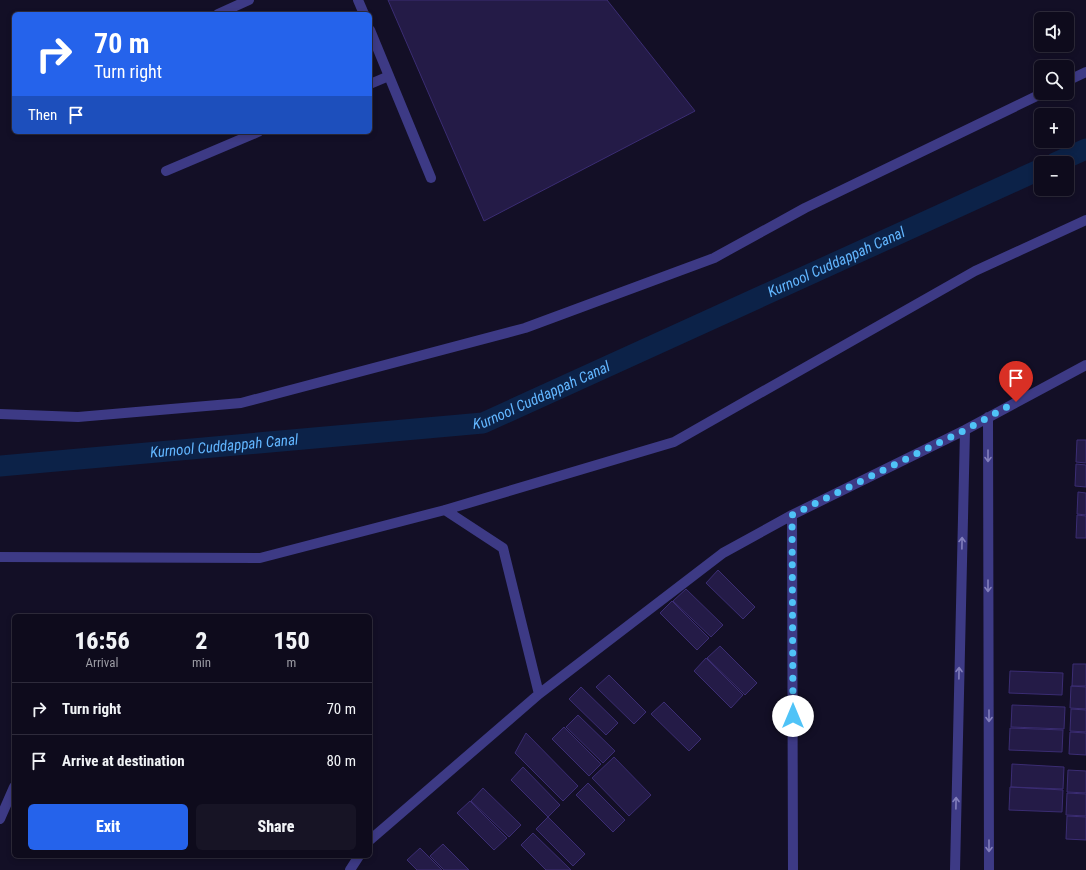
<!DOCTYPE html>
<meta charset="utf-8">
<style>
:root{--surface:#0e0b1c;--page:#171425;--text:#f1f3f6;--muted:#9b9ba3;--line:#2e2b3b;--accent:#2563eb}
body{margin:0;font-family:"Roboto Condensed",sans-serif;background:var(--page);color:var(--text);height:100vh;display:flex;flex-direction:column;font-size:15px;white-space:nowrap}
*{box-sizing:border-box;margin:0}
p{font-size:13px;color:var(--muted)}
.icon{flex:none;width:22px;height:22px;fill:none;stroke:currentColor;stroke-width:2;stroke-linecap:round;stroke-linejoin:round}
.map{position:relative;flex:1;overflow:hidden}
.panel{position:absolute;left:12px;top:614px;width:360px;height:244px;display:flex;flex-direction:column;background:var(--surface);border-radius:6px;box-shadow:0 2px 6px #0003,0 0 0 1px var(--line)}
.panel>*{flex:none}
.banner{position:absolute;left:12px;top:12px;width:360px;height:122px;border-radius:6px;box-shadow:0 2px 6px #0003,0 0 0 1px var(--line);background:#2563eb;color:#fff;overflow:hidden}
.tools{position:absolute;left:1034px;top:12px;display:grid;gap:8px}
.tools a{display:grid;place-items:center;width:40px;height:40px;border-radius:6px;background:var(--surface);box-shadow:0 2px 6px #0003,0 0 0 1px var(--line);font-size:20px}
.pin{position:absolute;display:grid;place-items:center;width:34px;height:34px;color:#fff;margin:-41px -17px;border-radius:50% 50% 50% 0;rotate:-45deg;box-shadow:0 0 4px #0007}
.pin .icon{rotate:45deg}
.me{position:absolute;width:44px;margin:-22px;rotate:0deg;stroke-linejoin:round;filter:drop-shadow(0 0 3px #0008)}
.turn{display:flex;align-items:center;gap:14px;height:84px;padding:0 16px;font-size:18px}
.turn .icon{width:52px;height:52px;stroke-width:2.5}
.turn b{display:block;font-size:28px;line-height:34px}
.then{display:flex;align-items:center;height:38px;padding:0 16px;background:#0003;gap:8px;font-size:15px}
.eta{display:flex;justify-content:space-evenly;align-items:center;height:68px;text-align:center}
.eta b{font-size:24px;font-weight:800;line-height:28px}
.primary-button{display:flex;gap:8px;margin-top:auto;padding:8px 16px}
.primary-button a{flex:1;height:46px;border-radius:6px;background:var(--accent);color:#fff;font-size:16px;font-weight:800;line-height:46px;text-align:center}
.primary-button a+a{background:var(--page);color:var(--text)}
ul{padding:0;list-style:none}
li{display:flex;align-items:center;gap:12px;height:52px;padding:0 16px;border-top:1px solid var(--line)}
li div{flex:1}
li b{display:block;font-size:15px}
li em{font-style:normal}
.map>svg:first-child{display:block}
.lines{fill:none;stroke-linecap:round;stroke-linejoin:round}
.canal{stroke:#0c2248;stroke-width:21}
.building{fill:#241b47;stroke:#3b2d73}
.minor{stroke:#3d3a85;stroke-width:10}
.oneway{stroke:#837fbc}
.route{stroke:#4fc3f7;stroke-width:7;stroke-dasharray:0 12.6}
.labels{text-anchor:middle;stroke-width:3;stroke-linejoin:round;paint-order:stroke}
.water-label{font-size:15px;font-style:italic;fill:#62b6ff;stroke:#130f26}
</style>
<div class="map">
<svg width="1086" height="870" viewBox="0 0 1086 870">
<rect width="100%" height="100%" fill="#130f26"/>
<g class="lines">
<g class="canal">
<path d="M1055,163L1086,149"/>
<path id="s1" d="M0,466L483,423L1041,169"/>
</g>
</g>
<path class="building" d="M388,0H607L695,111L484,221Z
M1077,440H1086V463L1076,462Z
M1076,464L1086,465V487L1075,486Z
M1078,492L1086,493V515L1077,514Z
M1077,515L1086,516V538H1076Z
M718,570L755,607L743,619L706,583Z
M686,589L723,625L711,637L673,601Z
M672,601L709,638L697,650L660,613Z
M720,646L757,683L745,695L707,658Z
M706,658L743,695L731,708L694,671Z
M1073,664H1086V686H1072Z
M1010,671L1063,673L1062,695L1009,693Z
M609,675L646,712L634,724L596,687Z
M1071,686L1086,687V709L1070,708Z
M581,687L618,723L606,735L569,699Z
M664,702L701,739L689,751L651,714Z
M1012,705L1065,707L1064,729L1011,727Z
M1071,709L1086,710V732L1070,731Z
M578,715L615,751L603,763L566,727Z
M564,727L601,764L589,776L552,739Z
M1010,728L1063,730L1062,752L1009,750Z
M1070,732L1086,733V755L1069,754Z
M526,733L578,786L563,801L515,753Z
M614,757L651,795L629,816L592,778Z
M1012,764L1064,767L1063,789L1011,787Z
M523,767L560,805L548,817L511,780Z
M1068,770L1086,771V793L1067,792Z
M588,783L625,820L613,832L576,795Z
M1010,787L1063,790L1062,812L1009,810Z
M483,788L521,825L509,837L471,801Z
M1067,793L1086,794V816L1066,815Z
M470,801L507,838L494,850L457,813Z
M1067,816L1086,817V840L1066,839Z
M548,817L585,854L573,866L536,829Z
M533,833L571,870H546L521,845Z
M443,844L469,870H444L430,856Z
M420,848L442,870H417L407,860Z"/>
<g class="lines">
<path class="minor" d="M358,0L364,14
M218,14L249,0
M370,30L431,178
M1067,81L1086,72
M370,84L389,76
M166,171L258,132
M0,414L78,417L241,403L525,328L714,258L805,208L1043,93
M988,417L989,870
M445,510L503,548L539,694
M792,515L793,870
M0,557L260,558L445,510L674,442L975,271L1086,220
M0,819L14,787
M370,840L539,694L723,553L792,515L965,430L1086,365
M350,870L359,856
M955,870L965,430"/>
</g>
<defs><path id="oneway-shaft" d="M-6 0H5M1.5-3L5.5 0L1.5 3" fill="none" stroke-width="1.6" stroke-linecap="round" stroke-linejoin="round"/></defs>
<g class="oneway">
<use href="#oneway-shaft" transform="translate(988 456) rotate(90)"/>
<use href="#oneway-shaft" transform="translate(962 543) rotate(-89)"/>
<use href="#oneway-shaft" transform="translate(988 586) rotate(90)"/>
<use href="#oneway-shaft" transform="translate(959 673) rotate(-89)"/>
<use href="#oneway-shaft" transform="translate(989 716) rotate(90)"/>
<use href="#oneway-shaft" transform="translate(956 803) rotate(-89)"/>
<use href="#oneway-shaft" transform="translate(989 846) rotate(90)"/>
</g>
<g class="lines">
<path class="route" d="M793,716L792,515L965,430L1016,402"/>
</g>
<g class="labels">
<g class="water-label">
<text dy="5" stroke="none"><textPath href="#s1" startOffset="873">Kurnool Cuddappah Canal</textPath></text>
<text dy="5" stroke="none"><textPath href="#s1" startOffset="549">Kurnool Cuddappah Canal</textPath></text>
<text dy="5" stroke="none"><textPath href="#s1" startOffset="225">Kurnool Cuddappah Canal</textPath></text>
</g>
</g>
</svg>
<div class="tools">
<a><svg class="icon" aria-label="sound" viewBox="0 0 24 24"><path d="M4 9h4l5-4v14l-5-4H4zM17 9q2 3 0 6"/></svg></a>
<a><svg class="icon" aria-label="search" viewBox="0 0 24 24"><circle cx="10" cy="10" r="6"/><path d="M15 15l6 6"/></svg></a>
<a>+</a>
<a>−</a>
</div>
<div class="pin" style="left:1016px;top:402px;background:#d93025"><svg class="icon" aria-label="arrive" viewBox="0 0 24 24"><path d="M6 21V4h12l-3 4 3 4H6"/></svg></div>
<svg class="me" style="left:793px;top:716px" viewBox="-20 -20 40 40"><circle r="19" fill="#fff"/><path d="M0-13L10 11 0 6-10 11z" fill="#4fc3f7"/></svg>
<div class="banner">
<div class="turn"><svg class="icon" aria-label="right" viewBox="0 0 24 24"><path d="M7 20v-9h11M14 6l5 5-5 5"/></svg><div><b>70 m</b>Turn right</div></div>
<div class="then">Then<svg class="icon" aria-label="arrive" viewBox="0 0 24 24"><path d="M6 21V4h12l-3 4 3 4H6"/></svg></div>
</div>
<section class="panel">
<div class="eta">
<div><b>16:56</b><p>Arrival</p></div>
<div><b>2</b><p>min</p></div>
<div><b>150</b><p>m</p></div>
</div>
<ul>
<li><svg class="icon" aria-label="right" viewBox="0 0 24 24"><path d="M7 20v-9h11M14 6l5 5-5 5"/></svg><div><b>Turn right</b></div><em>70 m</em></li>
<li><svg class="icon" aria-label="arrive" viewBox="0 0 24 24"><path d="M6 21V4h12l-3 4 3 4H6"/></svg><div><b>Arrive at destination</b></div><em>80 m</em></li>
</ul>
<div class="primary-button"><a>Exit</a><a>Share</a></div>
</section>
</div>
